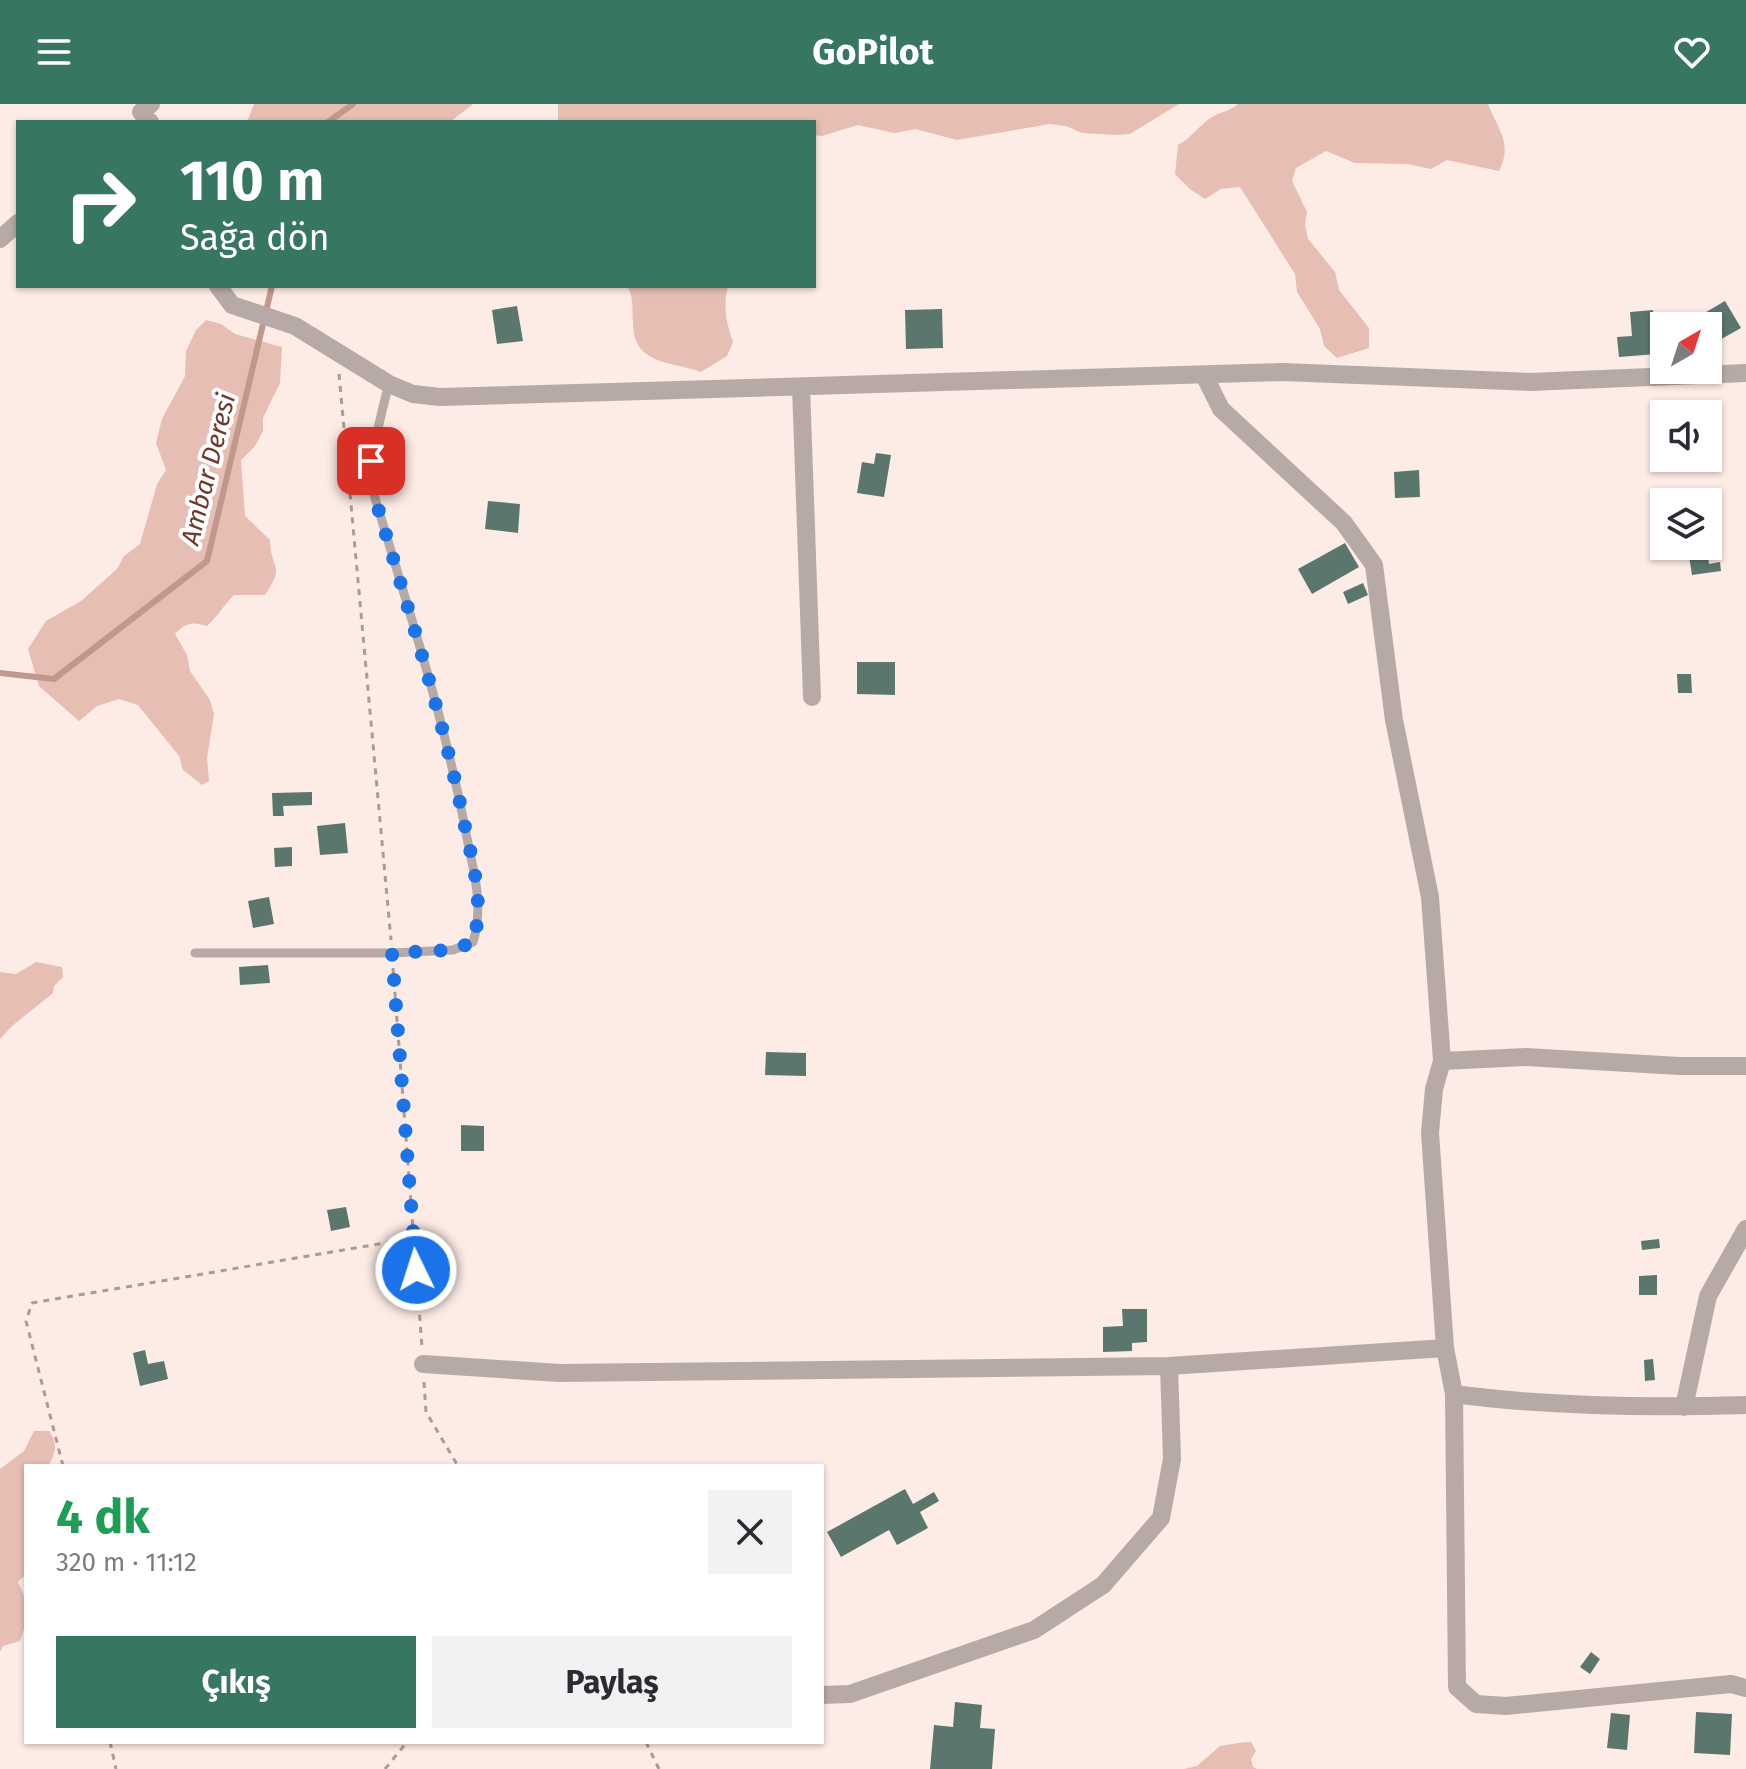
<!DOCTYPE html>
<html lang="tr">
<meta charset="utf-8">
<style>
:root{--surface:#fff;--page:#f2f2f3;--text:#2b2b33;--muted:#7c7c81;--accent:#377663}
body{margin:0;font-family:"Fira Sans",sans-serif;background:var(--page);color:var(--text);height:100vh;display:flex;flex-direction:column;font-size:30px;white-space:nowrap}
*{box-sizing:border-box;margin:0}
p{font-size:26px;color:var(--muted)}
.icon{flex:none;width:44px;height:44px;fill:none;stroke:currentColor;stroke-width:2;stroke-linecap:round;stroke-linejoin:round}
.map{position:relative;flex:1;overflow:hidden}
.sheet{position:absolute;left:24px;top:1360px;width:800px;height:280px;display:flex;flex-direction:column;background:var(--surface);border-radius:0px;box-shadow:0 2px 6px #0004}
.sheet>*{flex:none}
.hud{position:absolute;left:16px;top:16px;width:800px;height:168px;border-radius:0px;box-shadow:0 2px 6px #0004;background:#377663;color:#fff;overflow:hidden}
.needle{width:52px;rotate:39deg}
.controls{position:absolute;left:1650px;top:208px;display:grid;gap:16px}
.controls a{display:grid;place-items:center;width:72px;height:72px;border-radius:0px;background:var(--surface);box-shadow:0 2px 6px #0004;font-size:40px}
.pin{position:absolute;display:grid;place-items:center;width:68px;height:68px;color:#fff;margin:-34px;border-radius:16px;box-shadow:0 4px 12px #0006}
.me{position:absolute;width:88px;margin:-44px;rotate:356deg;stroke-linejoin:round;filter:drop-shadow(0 0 6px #0008)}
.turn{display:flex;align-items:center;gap:28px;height:168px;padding:0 32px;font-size:36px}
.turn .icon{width:104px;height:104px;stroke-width:2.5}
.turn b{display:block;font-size:56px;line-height:68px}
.round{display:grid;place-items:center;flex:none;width:84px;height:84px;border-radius:0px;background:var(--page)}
.head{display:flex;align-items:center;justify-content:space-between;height:136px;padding:0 32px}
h1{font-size:48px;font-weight:700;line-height:60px;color:#1e9e55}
.action{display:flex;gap:16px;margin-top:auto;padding:16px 32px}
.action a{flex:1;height:92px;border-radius:0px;background:var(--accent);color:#fff;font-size:32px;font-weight:700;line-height:92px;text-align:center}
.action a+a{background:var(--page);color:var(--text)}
header{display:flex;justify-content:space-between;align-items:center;height:104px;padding:0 32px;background:var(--accent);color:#fff;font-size:36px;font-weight:700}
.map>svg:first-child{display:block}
.green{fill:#e6beb3}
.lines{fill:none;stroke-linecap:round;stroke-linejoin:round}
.stream{stroke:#c1988c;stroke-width:6}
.building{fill:#5b776d}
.path{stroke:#aa9b96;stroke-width:3;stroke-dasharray:6 6;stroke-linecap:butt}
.service{stroke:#b7aaa6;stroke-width:9}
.minor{stroke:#b7aaa6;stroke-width:18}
.route{stroke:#1a73e8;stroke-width:14;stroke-dasharray:0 25.2}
.labels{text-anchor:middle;stroke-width:8;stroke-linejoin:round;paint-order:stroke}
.water-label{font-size:26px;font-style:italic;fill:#6f3829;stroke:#fff}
</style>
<header><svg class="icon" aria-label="menu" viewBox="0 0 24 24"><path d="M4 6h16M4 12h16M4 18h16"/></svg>GoPilot<svg class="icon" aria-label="heart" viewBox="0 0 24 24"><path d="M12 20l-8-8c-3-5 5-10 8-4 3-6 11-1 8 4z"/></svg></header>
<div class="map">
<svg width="1746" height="1665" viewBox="0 0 1746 1665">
<rect width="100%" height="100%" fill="#fdebe5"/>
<path class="green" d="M254,0H473L450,18H247Z
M558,0H1179L1130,30L1117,31L1082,29L1066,22L1050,20L957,36L915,25L894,29L858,21L822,32L814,31V18H558Z
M1238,0H1488C1498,26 1513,39 1499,67L1447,56L1431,65L1407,60L1355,59L1326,47L1296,64L1292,77L1307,108L1305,120L1308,135L1335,168L1339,186L1369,224V244L1337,254L1324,242L1320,225L1297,188L1295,170L1240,83L1221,85L1205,95L1190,85L1175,70L1178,41C1191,34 1197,24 1209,15C1218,8 1229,8 1238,0Z
M627,182H728C723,203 726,218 733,238L727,252L701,268C671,257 633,261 633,219C632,206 634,193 627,182Z
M206,216L221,220L235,230L282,243L280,279L263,314V327L255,342L241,356L245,412L270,436C271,468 286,459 265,491H234C224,501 218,512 207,522C192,517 185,519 175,530L187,551L190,567L210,596L214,610L207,654L209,677L202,681L183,666L179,652L138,601L119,595L97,602L79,617L39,582L28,545L46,517L81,497L117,465L124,452L140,440L157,380L166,366L156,339L162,315L185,272L186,247L196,226Z
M36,858L62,863L63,873L54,882L53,889L12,922L0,935V868L16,870Z
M34,1327H49C58,1339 56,1350 48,1362H26V1470L18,1478C29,1499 28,1516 20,1537L3,1542L0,1548V1365L24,1347Z
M1245,1638H1251L1256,1647L1251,1655L1253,1663L1257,1665H1184L1197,1662L1220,1642Z"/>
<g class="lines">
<path class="stream" d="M328,18L353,0
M0,569L54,575L207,457L272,182"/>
</g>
<path class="building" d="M1725,197L1741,224L1716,238L1701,211Z
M517,202L523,237L497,240L492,206Z
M942,205L943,244L906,245L905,206Z
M1653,206L1657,250L1619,253L1617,233L1632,232L1630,208Z
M876,349L891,351L884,393L857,389L862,358L874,360Z
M1419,366L1420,393L1395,394L1394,368Z
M488,397L520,400L518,429L485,425Z
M1345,439L1359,463L1312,490L1298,465Z
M1708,449L1709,460L1720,458L1721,467L1692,471L1689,452Z
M1363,479L1368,491L1348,500L1343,488Z
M857,558H895V591L857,590Z
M1677,570H1691L1692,589H1678Z
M312,688V701L283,702L284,712H273L272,689Z
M345,719L348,749L320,751L317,722Z
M292,743V762L275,763L274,744Z
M269,793L274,820L253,824L248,797Z
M268,861L270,879L240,881L239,863Z
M766,948L806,949V972L765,971Z
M461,1021L484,1022V1047H461Z
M346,1103L350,1123L331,1127L327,1106Z
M1659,1135L1660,1144L1642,1146L1641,1137Z
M1657,1171V1191H1639V1172Z
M1122,1205H1147V1238L1132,1239V1247L1103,1248V1223L1123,1222Z
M145,1246L148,1260L164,1257L168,1275L140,1282L133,1249Z
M1653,1255L1655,1276L1645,1277L1644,1256Z
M905,1385L913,1400L934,1388L939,1397L920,1408L928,1424L897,1441L889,1426L841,1453L827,1428Z
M1591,1548L1600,1555L1590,1570L1580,1563Z
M955,1598L982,1601L980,1624L995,1625L992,1665H930L934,1621L953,1623Z
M1696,1608L1732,1610L1730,1651L1694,1649Z
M1611,1609L1630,1611L1627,1646L1607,1644Z"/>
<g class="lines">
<path class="path" d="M339,270L391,836
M393,864L422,1243
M424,1278L426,1308L458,1362
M63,1362L26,1217L32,1199L414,1134
M110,1638L116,1665
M646,1638L659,1665
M385,1665L407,1638"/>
<path class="service" d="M195,849H392L453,846L473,838C485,800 472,762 465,724C443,609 406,498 373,387C371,349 379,317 389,280"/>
<path class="minor" d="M150,18L141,8L151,0
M0,135L18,119
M218,182L232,201L295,222L389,280L413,290L440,293L1283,268L1530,278L1746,269
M1204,271L1221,305L1344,419L1374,461L1394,616L1430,793L1442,957L1434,985L1430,1029L1445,1244L1454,1290L1457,1583L1476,1600L1506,1602L1731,1580L1746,1584
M801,283L812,593
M1442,957L1526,953L1679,962H1746
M423,1260L559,1269L1169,1262L1445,1244
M1454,1290C1551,1303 1649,1304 1746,1301
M1684,1303L1708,1192L1746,1125
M822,1591L850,1590L1034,1526L1103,1481L1161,1414L1172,1355L1169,1262"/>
</g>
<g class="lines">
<path class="route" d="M371,357L373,387C405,496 441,605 464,718C472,757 485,798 473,838L453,846L392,849L416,1166"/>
</g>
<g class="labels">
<g class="water-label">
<text transform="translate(208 365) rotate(-76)" y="9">Ambar Deresi</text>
</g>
</g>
</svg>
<div class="controls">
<a><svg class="needle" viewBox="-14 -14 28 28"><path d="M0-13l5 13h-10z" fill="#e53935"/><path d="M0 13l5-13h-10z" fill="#7c7c81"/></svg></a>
<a><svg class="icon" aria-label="sound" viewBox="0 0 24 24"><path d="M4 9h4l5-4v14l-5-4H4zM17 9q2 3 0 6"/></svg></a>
<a><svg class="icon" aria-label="layers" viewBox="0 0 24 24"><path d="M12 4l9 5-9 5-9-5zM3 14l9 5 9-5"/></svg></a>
</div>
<div class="pin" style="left:371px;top:357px;background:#d93025"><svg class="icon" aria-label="arrive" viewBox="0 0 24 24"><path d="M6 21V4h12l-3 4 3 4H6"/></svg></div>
<svg class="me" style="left:416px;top:1166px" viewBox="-20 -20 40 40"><circle r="17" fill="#1a73e8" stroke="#fff" stroke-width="3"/><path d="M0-11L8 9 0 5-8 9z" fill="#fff"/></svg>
<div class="hud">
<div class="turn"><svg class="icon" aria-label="right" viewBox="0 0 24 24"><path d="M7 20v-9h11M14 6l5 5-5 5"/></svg><div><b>110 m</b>Sağa dön</div></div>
</div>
<section class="sheet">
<div class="head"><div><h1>4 dk</h1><p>320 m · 11:12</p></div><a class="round"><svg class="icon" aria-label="close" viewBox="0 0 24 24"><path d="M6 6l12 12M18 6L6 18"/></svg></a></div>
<div class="action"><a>Çıkış</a><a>Paylaş</a></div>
</section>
</div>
